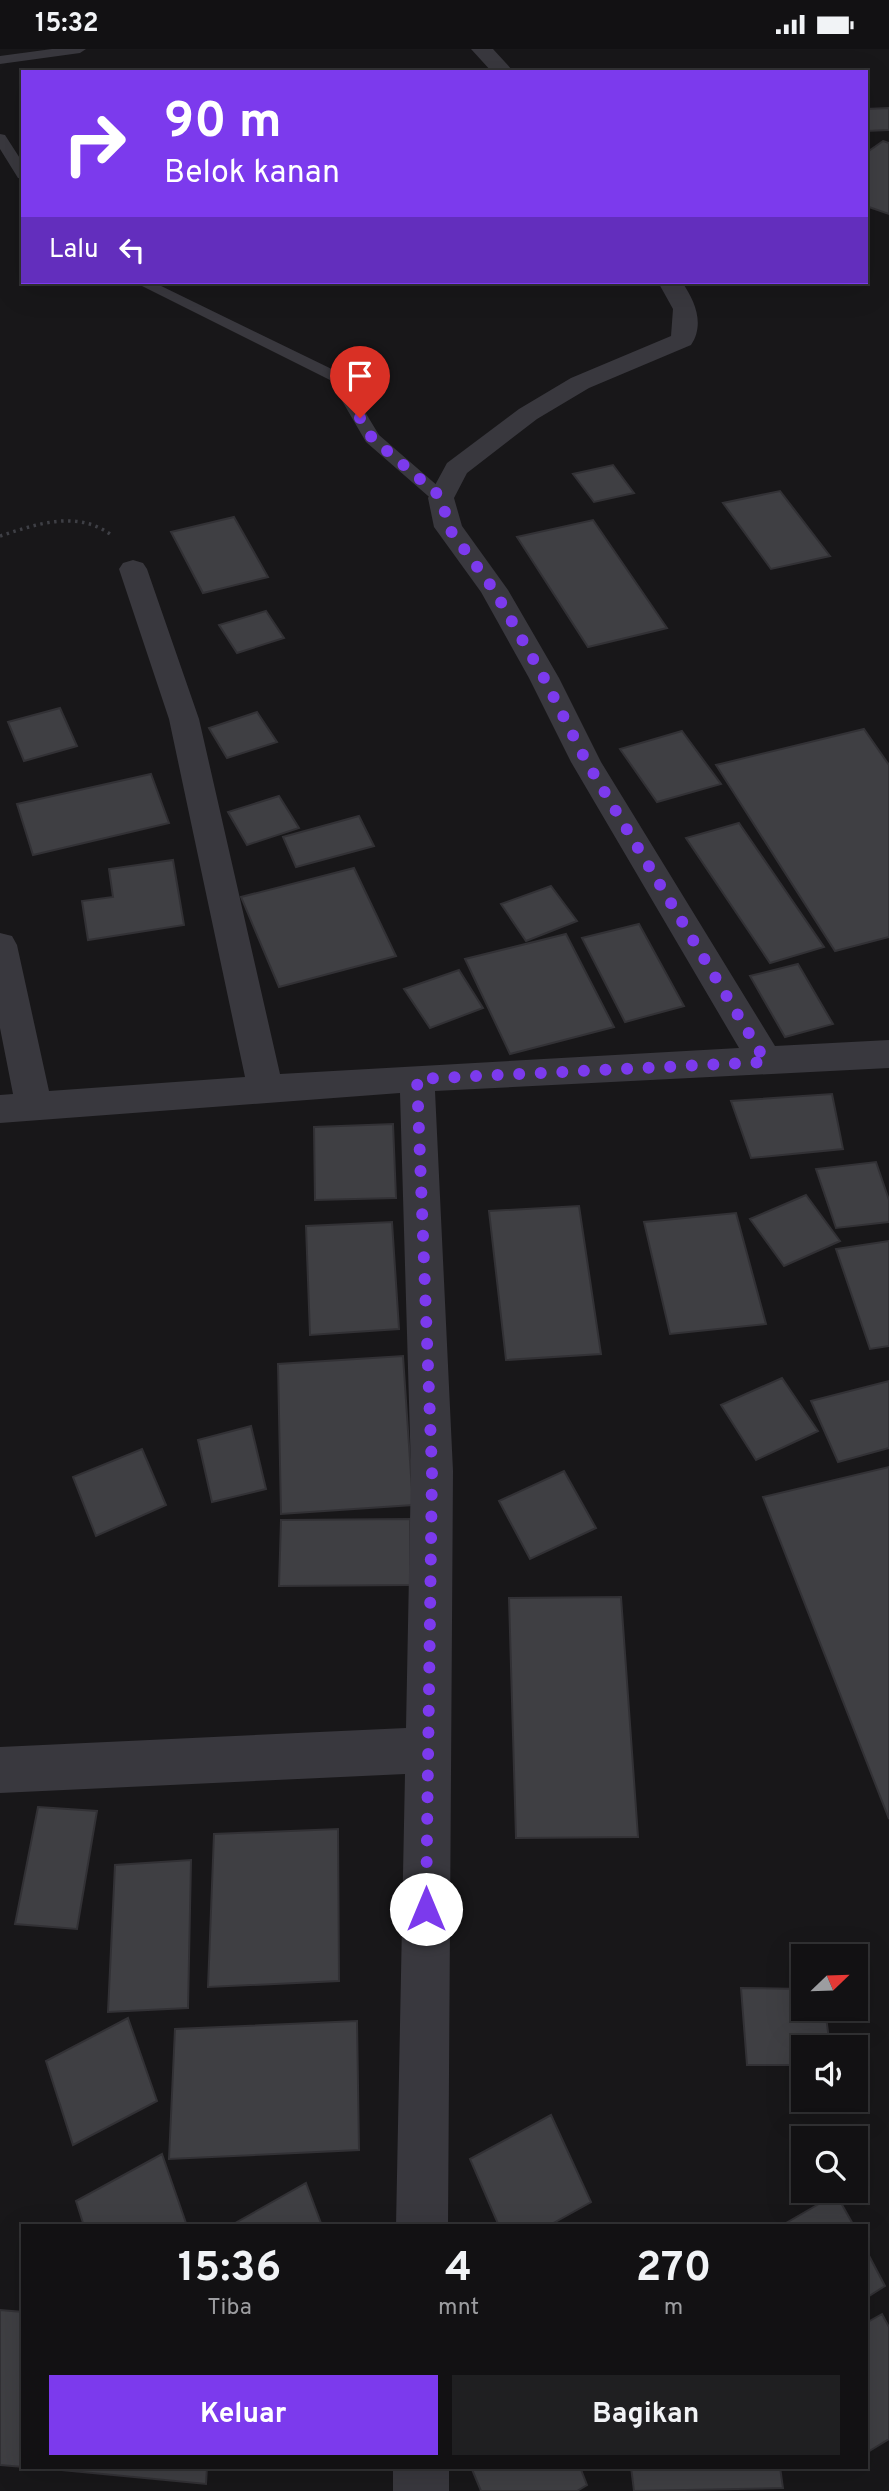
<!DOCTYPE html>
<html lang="id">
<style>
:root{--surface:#121113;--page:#1f1f21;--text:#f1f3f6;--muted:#9c9da0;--line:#313133;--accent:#7c3aed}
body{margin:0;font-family:Overpass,sans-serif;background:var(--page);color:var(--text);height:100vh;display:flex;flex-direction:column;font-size:26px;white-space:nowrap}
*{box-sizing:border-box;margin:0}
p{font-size:23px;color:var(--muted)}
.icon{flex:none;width:38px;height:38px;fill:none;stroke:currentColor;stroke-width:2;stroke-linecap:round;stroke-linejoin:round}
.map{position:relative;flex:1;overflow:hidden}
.sheet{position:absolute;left:21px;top:2175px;width:847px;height:245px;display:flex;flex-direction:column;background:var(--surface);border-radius:0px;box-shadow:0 7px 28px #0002,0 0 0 2px var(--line)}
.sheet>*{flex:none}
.top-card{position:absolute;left:21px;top:21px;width:847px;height:214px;border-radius:0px;box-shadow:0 7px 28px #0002,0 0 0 2px var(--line);background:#7c3aed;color:#fff;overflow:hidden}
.needle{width:46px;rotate:67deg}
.fabs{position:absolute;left:791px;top:1895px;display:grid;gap:14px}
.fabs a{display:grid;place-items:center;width:77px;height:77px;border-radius:0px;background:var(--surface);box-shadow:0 7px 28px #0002,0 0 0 2px var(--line);font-size:35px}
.pin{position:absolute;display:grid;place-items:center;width:60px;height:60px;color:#fff;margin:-72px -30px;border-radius:50% 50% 50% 0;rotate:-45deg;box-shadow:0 0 7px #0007}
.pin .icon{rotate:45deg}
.me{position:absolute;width:77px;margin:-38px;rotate:0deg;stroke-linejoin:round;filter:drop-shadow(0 0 5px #0008)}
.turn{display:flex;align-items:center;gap:24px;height:147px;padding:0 28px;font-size:32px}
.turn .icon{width:91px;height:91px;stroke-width:2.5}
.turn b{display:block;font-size:49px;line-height:60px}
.then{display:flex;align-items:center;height:66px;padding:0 28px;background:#0003;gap:14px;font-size:26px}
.eta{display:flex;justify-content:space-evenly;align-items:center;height:119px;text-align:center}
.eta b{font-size:42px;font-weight:700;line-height:49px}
.cta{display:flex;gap:14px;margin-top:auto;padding:14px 28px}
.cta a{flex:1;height:80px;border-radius:0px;background:var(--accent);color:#fff;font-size:28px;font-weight:700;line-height:80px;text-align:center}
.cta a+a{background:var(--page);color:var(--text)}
.status{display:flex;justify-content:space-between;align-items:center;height:49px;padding:0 35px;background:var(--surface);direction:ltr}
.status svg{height:19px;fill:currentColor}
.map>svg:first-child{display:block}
.building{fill:#3f3f43;stroke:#323135;stroke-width:2}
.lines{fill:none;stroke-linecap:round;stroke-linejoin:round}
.path{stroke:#3e3f45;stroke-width:3.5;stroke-dasharray:2.5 4.5;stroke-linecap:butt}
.service{fill:#39383e;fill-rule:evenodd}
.minor{fill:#39383e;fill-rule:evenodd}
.route{stroke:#7c3aed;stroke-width:12;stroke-dasharray:0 21.6}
</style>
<div class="status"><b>15:32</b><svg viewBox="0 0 49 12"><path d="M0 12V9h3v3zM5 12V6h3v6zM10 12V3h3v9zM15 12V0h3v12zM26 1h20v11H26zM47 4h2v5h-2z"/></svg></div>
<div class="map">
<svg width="889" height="2442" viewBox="0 0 889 2442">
<rect width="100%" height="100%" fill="#181719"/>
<path class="building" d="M889,59V81L866,82V60Z
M883,92L889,94V165L866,157V104Z
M613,416L634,444L594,453L573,425Z
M780,442L830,507L771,520L723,454Z
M234,468L268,528L203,544L171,483Z
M593,471L667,579L588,598L517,488Z
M266,562L284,589L237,604L219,576Z
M60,659L77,697L24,712L8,673Z
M257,663L277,693L227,709L209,679Z
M864,680L889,716V888L835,902L716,716Z
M682,682L721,735L657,753L620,700Z
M151,725L169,774L33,806L17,755Z
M279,747L299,779L247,796L228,763Z
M359,767L374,797L296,818L283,788Z
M739,774L824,898L770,914L686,789Z
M173,811L184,876L88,891L82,852L113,848L109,820Z
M354,819L396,907L279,938L241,848Z
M551,837L577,872L526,892L501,855Z
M639,875L684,957L625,973L582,889Z
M566,885L614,978L510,1005L465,910Z
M798,915L833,975L785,988L750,927Z
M459,921L483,959L430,979L404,940Z
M832,1045L843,1100L751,1109L731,1052Z
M393,1075L396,1149L315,1151L314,1078Z
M876,1113L889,1151V1173L836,1179L816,1120Z
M806,1146L840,1192L784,1217L750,1170Z
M579,1157L601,1305L506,1311L489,1162Z
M736,1164L766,1275L670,1285L644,1173Z
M392,1173L399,1280L310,1286L306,1177Z
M889,1192V1297L870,1300L836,1200Z
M403,1307L413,1456L281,1465L278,1315Z
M782,1329L818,1382L756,1411L721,1356Z
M889,1332V1399L838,1413L811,1352Z
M251,1377L266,1440L212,1453L198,1391Z
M142,1400L166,1456L96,1487L73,1428Z
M889,1418V1770L763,1448Z
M564,1422L596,1479L530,1510L499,1452Z
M410,1470V1536L279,1537L281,1471Z
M621,1548L638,1788L516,1789L509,1549Z
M38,1758L97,1762L77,1880L15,1875Z
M338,1780L339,1932L208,1938L214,1785Z
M191,1811L188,1959L108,1963L115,1816Z
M741,1939L803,1940V1960H825L830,1998H803V2016H747Z
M128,1969L157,2052L73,2096L46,2012Z
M357,1972L359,2101L169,2110L175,1980Z
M551,2066L591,2153L548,2177H499L470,2110Z
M162,2105L187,2177H84L76,2152Z
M306,2134L322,2177H230Z
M836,2145L854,2177H781Z
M866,2201L885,2237L866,2249Z
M0,2261L23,2263V2418L0,2416Z
M882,2265L889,2278V2390L866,2404V2274Z
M30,2418H207L206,2435Z
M471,2418H580L587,2436L577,2442H481Z
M631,2418H780L783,2439L634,2442Z"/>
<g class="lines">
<path class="path" d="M0,487C37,475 76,461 110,485"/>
<path class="service" d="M52,0H86L80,4L0,15V7Z
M0,85L5,86L23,114V130L18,129L0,100Z
M134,233H153L342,325L379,386L447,445L450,449L447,453H435L366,393L330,331Z"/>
<path class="minor" d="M471,0H493L514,23H492Z
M658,233H682C695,252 705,275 691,296L589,339L537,370L467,424L454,449L462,477L508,541L559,629L601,713L775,997L889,991V1019L435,1042L453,1422L448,2177H396L405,1725L0,1744V1698L406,1679L411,1422L400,1044L0,1074V1046L13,1045L0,979V884L12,887L17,896L49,1042L245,1028L169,670L119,520L123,514L133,511L143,514L147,520L199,670L280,1025L739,999L571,713L529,629L481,543L434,478L428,449L447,414L519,360L571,329L671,287L673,260Z
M393,2418H449V2442H393Z"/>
</g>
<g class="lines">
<path class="route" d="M360,369L372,389L442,449L448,478L494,541L544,629L586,712L766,1013L417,1030L432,1422L426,1860"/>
</g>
</svg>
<div class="fabs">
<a><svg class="needle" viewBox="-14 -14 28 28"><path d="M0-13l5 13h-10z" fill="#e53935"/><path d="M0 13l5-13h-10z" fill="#9c9da0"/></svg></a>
<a><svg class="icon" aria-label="sound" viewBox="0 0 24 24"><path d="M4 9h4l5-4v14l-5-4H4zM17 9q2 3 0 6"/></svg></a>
<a><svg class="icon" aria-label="search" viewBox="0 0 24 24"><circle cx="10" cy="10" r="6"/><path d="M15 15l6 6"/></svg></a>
</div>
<div class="pin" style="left:360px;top:369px;background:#d93025"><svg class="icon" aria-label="arrive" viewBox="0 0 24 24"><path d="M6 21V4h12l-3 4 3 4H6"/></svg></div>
<svg class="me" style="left:426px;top:1860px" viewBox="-20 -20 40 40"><circle r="19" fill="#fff"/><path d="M0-13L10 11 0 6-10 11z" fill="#7c3aed"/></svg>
<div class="top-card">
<div class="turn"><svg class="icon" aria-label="right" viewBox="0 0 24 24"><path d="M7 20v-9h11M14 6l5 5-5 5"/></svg><div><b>90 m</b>Belok kanan</div></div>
<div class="then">Lalu<svg class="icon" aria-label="left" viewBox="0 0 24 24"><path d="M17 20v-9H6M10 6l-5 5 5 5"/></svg></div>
</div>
<section class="sheet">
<div class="eta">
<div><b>15:36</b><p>Tiba</p></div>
<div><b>4</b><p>mnt</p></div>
<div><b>270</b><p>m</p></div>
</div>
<div class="cta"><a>Keluar</a><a>Bagikan</a></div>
</section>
</div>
